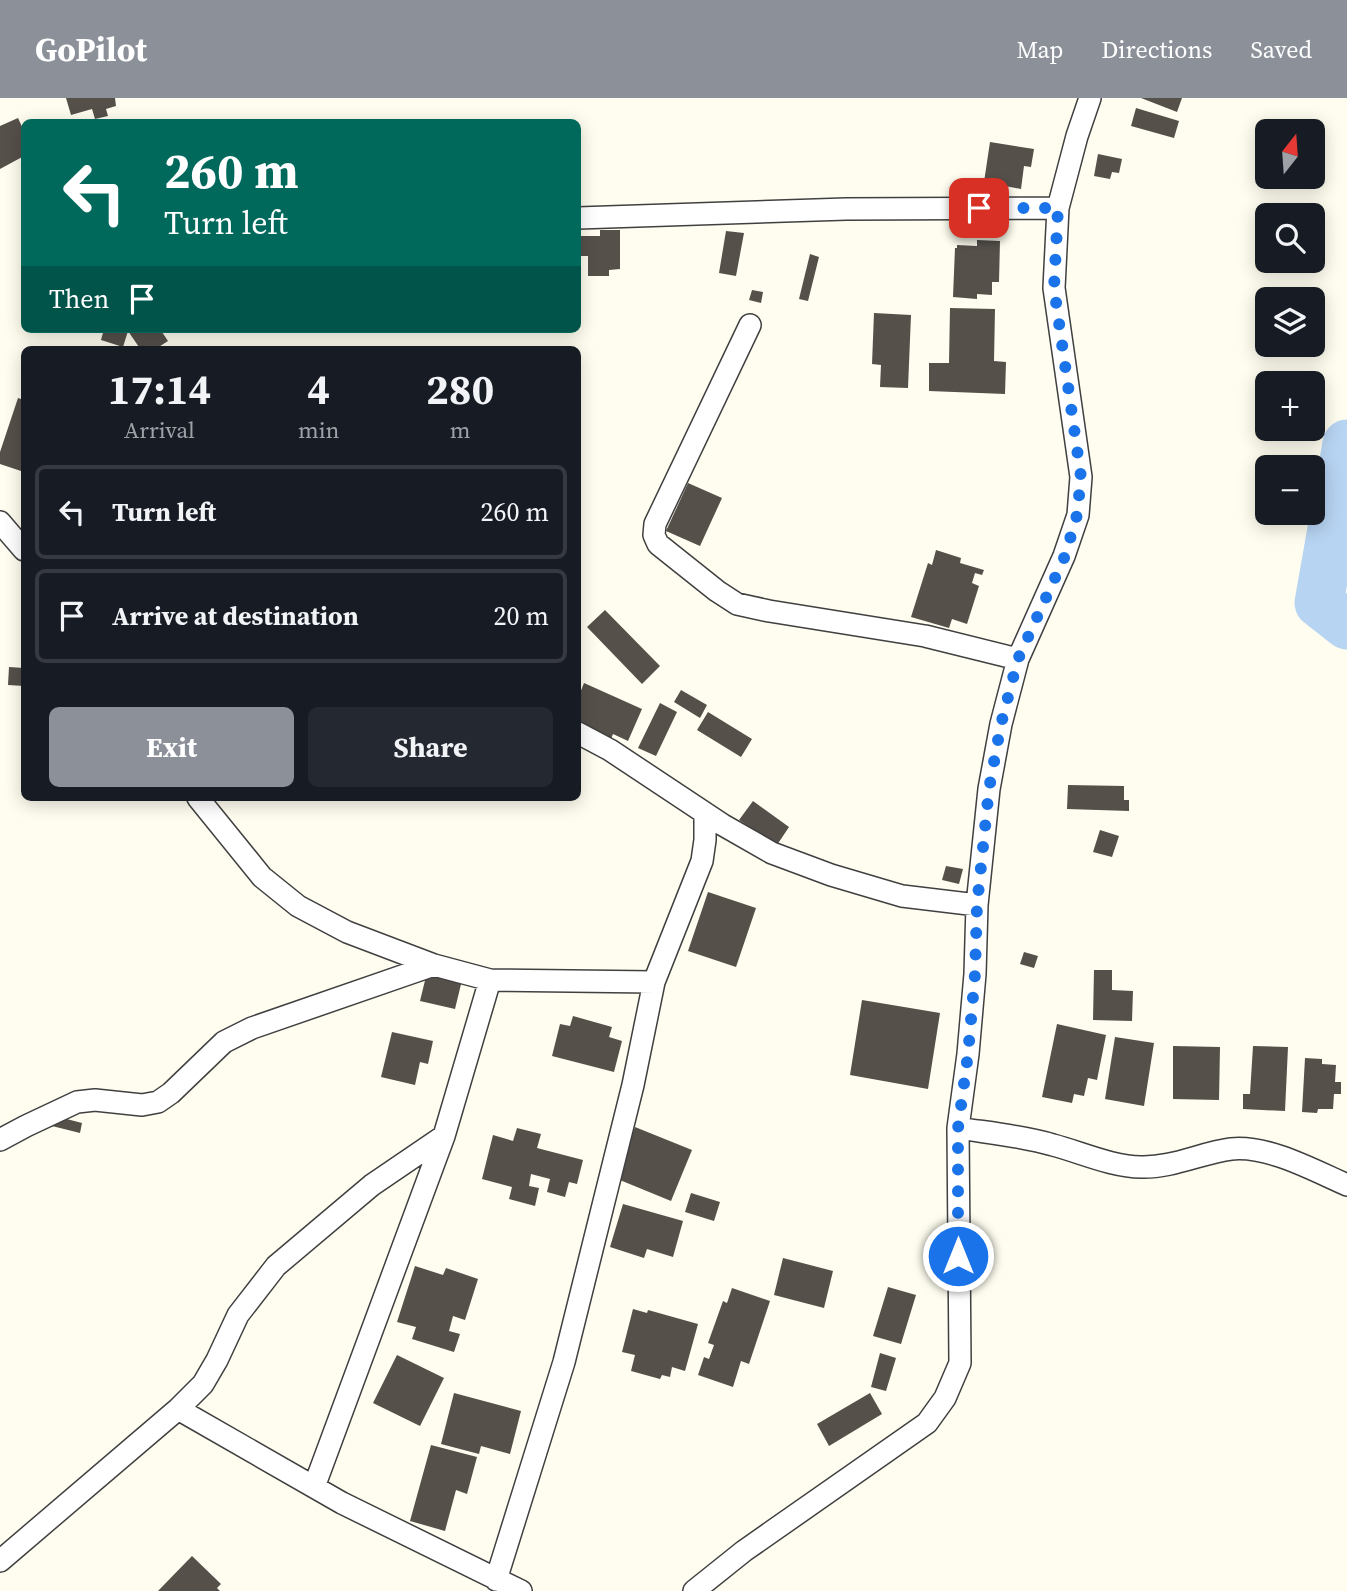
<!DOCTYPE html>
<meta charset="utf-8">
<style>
:root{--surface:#171b24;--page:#242831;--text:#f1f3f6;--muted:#9ea1a6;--line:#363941;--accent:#8c9099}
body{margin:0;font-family:"Source Serif 4",serif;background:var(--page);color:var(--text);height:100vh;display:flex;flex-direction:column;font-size:26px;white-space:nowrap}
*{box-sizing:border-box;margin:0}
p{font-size:23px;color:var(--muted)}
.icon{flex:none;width:38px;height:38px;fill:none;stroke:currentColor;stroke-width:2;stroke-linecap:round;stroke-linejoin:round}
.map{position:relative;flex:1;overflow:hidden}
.sheet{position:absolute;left:21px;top:248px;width:560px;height:455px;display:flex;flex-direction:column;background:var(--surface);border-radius:10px;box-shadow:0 4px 18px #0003}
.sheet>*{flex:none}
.hud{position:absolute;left:21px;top:21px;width:560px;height:214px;border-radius:10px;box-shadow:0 4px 18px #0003;background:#00695c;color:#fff;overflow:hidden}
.needle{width:46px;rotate:17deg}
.fabs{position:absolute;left:1255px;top:21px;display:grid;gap:14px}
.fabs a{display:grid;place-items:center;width:70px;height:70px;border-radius:10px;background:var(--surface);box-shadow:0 4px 18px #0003;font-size:35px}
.pin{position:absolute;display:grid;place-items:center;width:60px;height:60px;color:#fff;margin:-30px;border-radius:14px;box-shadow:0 4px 10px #0006}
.me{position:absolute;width:77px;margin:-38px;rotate:0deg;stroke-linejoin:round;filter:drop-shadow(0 0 5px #0008)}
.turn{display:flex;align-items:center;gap:24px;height:147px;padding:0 28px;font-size:32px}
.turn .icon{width:91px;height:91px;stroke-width:2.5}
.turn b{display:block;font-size:49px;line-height:60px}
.then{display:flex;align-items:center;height:66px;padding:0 28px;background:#0003;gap:14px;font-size:26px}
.eta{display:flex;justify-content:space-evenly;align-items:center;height:119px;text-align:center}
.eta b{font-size:42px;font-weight:700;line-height:49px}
.cta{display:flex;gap:14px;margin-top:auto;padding:14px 28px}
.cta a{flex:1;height:80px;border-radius:10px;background:var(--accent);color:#fff;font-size:28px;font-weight:700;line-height:80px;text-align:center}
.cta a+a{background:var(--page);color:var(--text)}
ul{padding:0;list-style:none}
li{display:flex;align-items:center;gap:21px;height:94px;margin:0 14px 10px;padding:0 14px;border:4px solid var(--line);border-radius:10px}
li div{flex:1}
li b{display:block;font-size:26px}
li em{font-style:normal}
header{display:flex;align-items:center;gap:42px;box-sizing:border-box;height:98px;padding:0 35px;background:var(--accent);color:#fff}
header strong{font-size:33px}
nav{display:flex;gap:38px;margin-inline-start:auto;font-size:24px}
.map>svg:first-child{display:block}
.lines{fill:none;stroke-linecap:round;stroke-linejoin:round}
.river{stroke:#b7d4f2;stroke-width:49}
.building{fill:#55504a}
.minor-casing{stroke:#404040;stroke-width:24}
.minor{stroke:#fff;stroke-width:21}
.route{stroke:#1a73e8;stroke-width:12;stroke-dasharray:0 21.6}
</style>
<header>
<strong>GoPilot</strong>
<nav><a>Map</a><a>Directions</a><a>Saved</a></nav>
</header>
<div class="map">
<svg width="1347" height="1493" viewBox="0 0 1347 1493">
<rect width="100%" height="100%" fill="#fefdef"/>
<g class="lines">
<path class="river" d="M1347,346L1319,505L1347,527"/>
</g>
<path class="building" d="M66,0H115L116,8L106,11L108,18L95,21L92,11L71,17Z
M1141,0H1182L1177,14Z
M1136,10L1179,23L1174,40L1131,28Z
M18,20L24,33V58L0,71V28Z
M990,44L1034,51L1031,69L1024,68L1021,91L984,84Z
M1098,56L1122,61L1119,75L1112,74L1110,81L1094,78Z
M600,132H620V171L609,172V178H588V158H581V138H600Z
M726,133L744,135L736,178L719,175Z
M977,142L1000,143L999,184H992V197L977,196V201L953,199L955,150H957V147L977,148Z
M810,156L819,159L808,203L799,201Z
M752,192L763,194L761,205L749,202Z
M950,210L995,211L994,263L1006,264L1005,296L929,293V265H949Z
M874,215L911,217L908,290L880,289L881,267L872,266Z
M104,231H160L168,243L154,252H141L128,233L123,249L101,242Z
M18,300L24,302V374L0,366V354Z
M688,385L722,400L700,448L666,433Z
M936,452L961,460L960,465L984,472L982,477L975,475L972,485L979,488L967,526L952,521L949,530L911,519L928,465L932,467Z
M605,512L660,568L642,586L587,529Z
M9,569L24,570V588L8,587Z
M584,585L642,611L628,643L613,636L611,641L578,626V600Z
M681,592L707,607L700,620L674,604Z
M660,605L677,614L656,658L638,650Z
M708,614L752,641L741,659L697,632Z
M1068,687L1124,688V702H1129V713L1067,711Z
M753,703L789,729L777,747L739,722Z
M1100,732L1119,738L1112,759L1093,754Z
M946,768L963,771L959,786L942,782Z
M708,794L756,810L736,869L688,853Z
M1024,854L1038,858L1034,870L1020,866Z
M428,870L463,878L455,911L420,903Z
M1094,872H1112V892L1133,893L1132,923L1093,922Z
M862,902L940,915L928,991L850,977Z
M573,918L612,929L609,939L622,943L614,974L552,958L560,926L570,928Z
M1057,926L1106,937L1097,982L1088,980L1084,998L1074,996L1072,1005L1042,999Z
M392,934L433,943L428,966L420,964L415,987L381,979Z
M1115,939L1154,945L1144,1008L1105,1001Z
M1173,948L1220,949L1219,1002L1173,1001Z
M1253,948L1288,949L1285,1013L1243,1011V996H1250Z
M1305,960L1322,961V966L1336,967L1335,984H1341V996H1334L1333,1011H1318L1317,1015L1302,1014Z
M55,1018L82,1025L80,1035L52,1028Z
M635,1029L692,1052L671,1103L615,1080Z
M517,1030L541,1036L537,1050L583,1062L577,1086L569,1084L565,1099L547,1094L550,1081L531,1076L529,1088L539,1090L535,1108L509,1101L512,1089L482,1081L493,1037L513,1043Z
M691,1095L720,1104L714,1123L685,1114Z
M623,1106L683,1123L673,1159L647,1151L644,1160L610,1149Z
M783,1160L833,1173L824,1210L774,1197Z
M415,1168L443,1177L446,1170L478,1181L465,1222L453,1218L449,1233L460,1236L454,1254L412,1241L416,1229L397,1224Z
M888,1189L916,1197L901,1246L873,1238Z
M732,1190L770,1203L749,1266L741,1263L733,1289L698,1277L704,1259L709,1261L714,1247L708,1245L723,1203L727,1205Z
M633,1211L647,1215L648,1212L698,1226L685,1273L672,1269L670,1279L662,1277L660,1281L631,1273L635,1257L622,1254Z
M880,1255L896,1260L886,1293L871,1289Z
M397,1257L444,1280L420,1328L373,1305Z
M454,1295L521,1313L510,1356L481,1348L479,1356L441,1346Z
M870,1295L882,1316L829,1348L817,1326Z
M431,1347L477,1359L467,1396L456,1392L445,1433L410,1423Z
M192,1458L221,1486L217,1490L220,1493H158Z"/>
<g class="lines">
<defs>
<path id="minor" d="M578,120L846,111L1058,110
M750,227L655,426L654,437L658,446L717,493L737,506L769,513L925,538L1018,561
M0,424L24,452
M578,635L610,652L723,727L772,755L831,777L902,798L977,807
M198,700L262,779L298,808L347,834L434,867L490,882L654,884
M958,1030C990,1035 1023,1038 1053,1047C1080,1054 1113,1069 1141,1069C1172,1070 1201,1055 1231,1051C1268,1047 1313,1072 1347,1087
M0,1042L26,1028L77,1004L95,1002L142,1007L158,1004L171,995L224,944L252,930L434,867
M178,1311L342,1405L521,1493
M314,1389L444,1038L490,882
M0,1463L178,1311L203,1286L217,1262L238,1217L276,1168L372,1087L444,1038
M496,1482L564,1264L633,987L654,884L702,763L705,742V715
M694,1493L744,1453L927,1325L945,1300L960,1265L958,1030L968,956L975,876L977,807L989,691L1001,626L1018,561L1064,458L1078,417L1081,379L1054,190L1058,110L1077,38L1090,0"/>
</defs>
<use href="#minor" class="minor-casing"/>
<use href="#minor" class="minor"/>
</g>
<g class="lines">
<path class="route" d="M958,1158V1030L968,956L975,876L977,807L989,691L1001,626L1018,561L1065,458L1077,417L1081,379L1054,190L1058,110H979"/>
</g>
</svg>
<div class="fabs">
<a><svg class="needle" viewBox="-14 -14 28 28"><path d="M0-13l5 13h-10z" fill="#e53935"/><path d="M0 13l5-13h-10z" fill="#9ea1a6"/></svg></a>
<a><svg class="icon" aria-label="search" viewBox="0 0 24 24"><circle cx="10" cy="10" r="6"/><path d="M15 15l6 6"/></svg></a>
<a><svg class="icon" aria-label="layers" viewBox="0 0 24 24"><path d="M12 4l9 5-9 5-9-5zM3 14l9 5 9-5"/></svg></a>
<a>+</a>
<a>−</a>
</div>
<div class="pin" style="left:979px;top:110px;background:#d93025"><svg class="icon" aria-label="arrive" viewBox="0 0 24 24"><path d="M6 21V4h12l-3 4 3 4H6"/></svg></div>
<svg class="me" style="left:958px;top:1158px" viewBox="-20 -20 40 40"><circle r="17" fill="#1a73e8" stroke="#fff" stroke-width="3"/><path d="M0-11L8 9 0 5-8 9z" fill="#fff"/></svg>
<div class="hud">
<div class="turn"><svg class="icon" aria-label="left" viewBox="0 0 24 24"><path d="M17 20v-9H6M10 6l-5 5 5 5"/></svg><div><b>260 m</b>Turn left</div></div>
<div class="then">Then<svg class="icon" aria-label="arrive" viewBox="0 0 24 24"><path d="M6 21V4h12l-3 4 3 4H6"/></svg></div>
</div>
<section class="sheet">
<div class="eta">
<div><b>17:14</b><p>Arrival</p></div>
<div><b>4</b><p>min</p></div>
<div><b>280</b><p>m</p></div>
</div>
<ul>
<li><svg class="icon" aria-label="left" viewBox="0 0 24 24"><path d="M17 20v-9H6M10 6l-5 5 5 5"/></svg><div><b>Turn left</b></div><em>260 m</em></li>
<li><svg class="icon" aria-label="arrive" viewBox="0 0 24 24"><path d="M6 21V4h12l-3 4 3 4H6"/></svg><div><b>Arrive at destination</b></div><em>20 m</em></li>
</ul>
<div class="cta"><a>Exit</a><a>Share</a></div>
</section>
</div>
